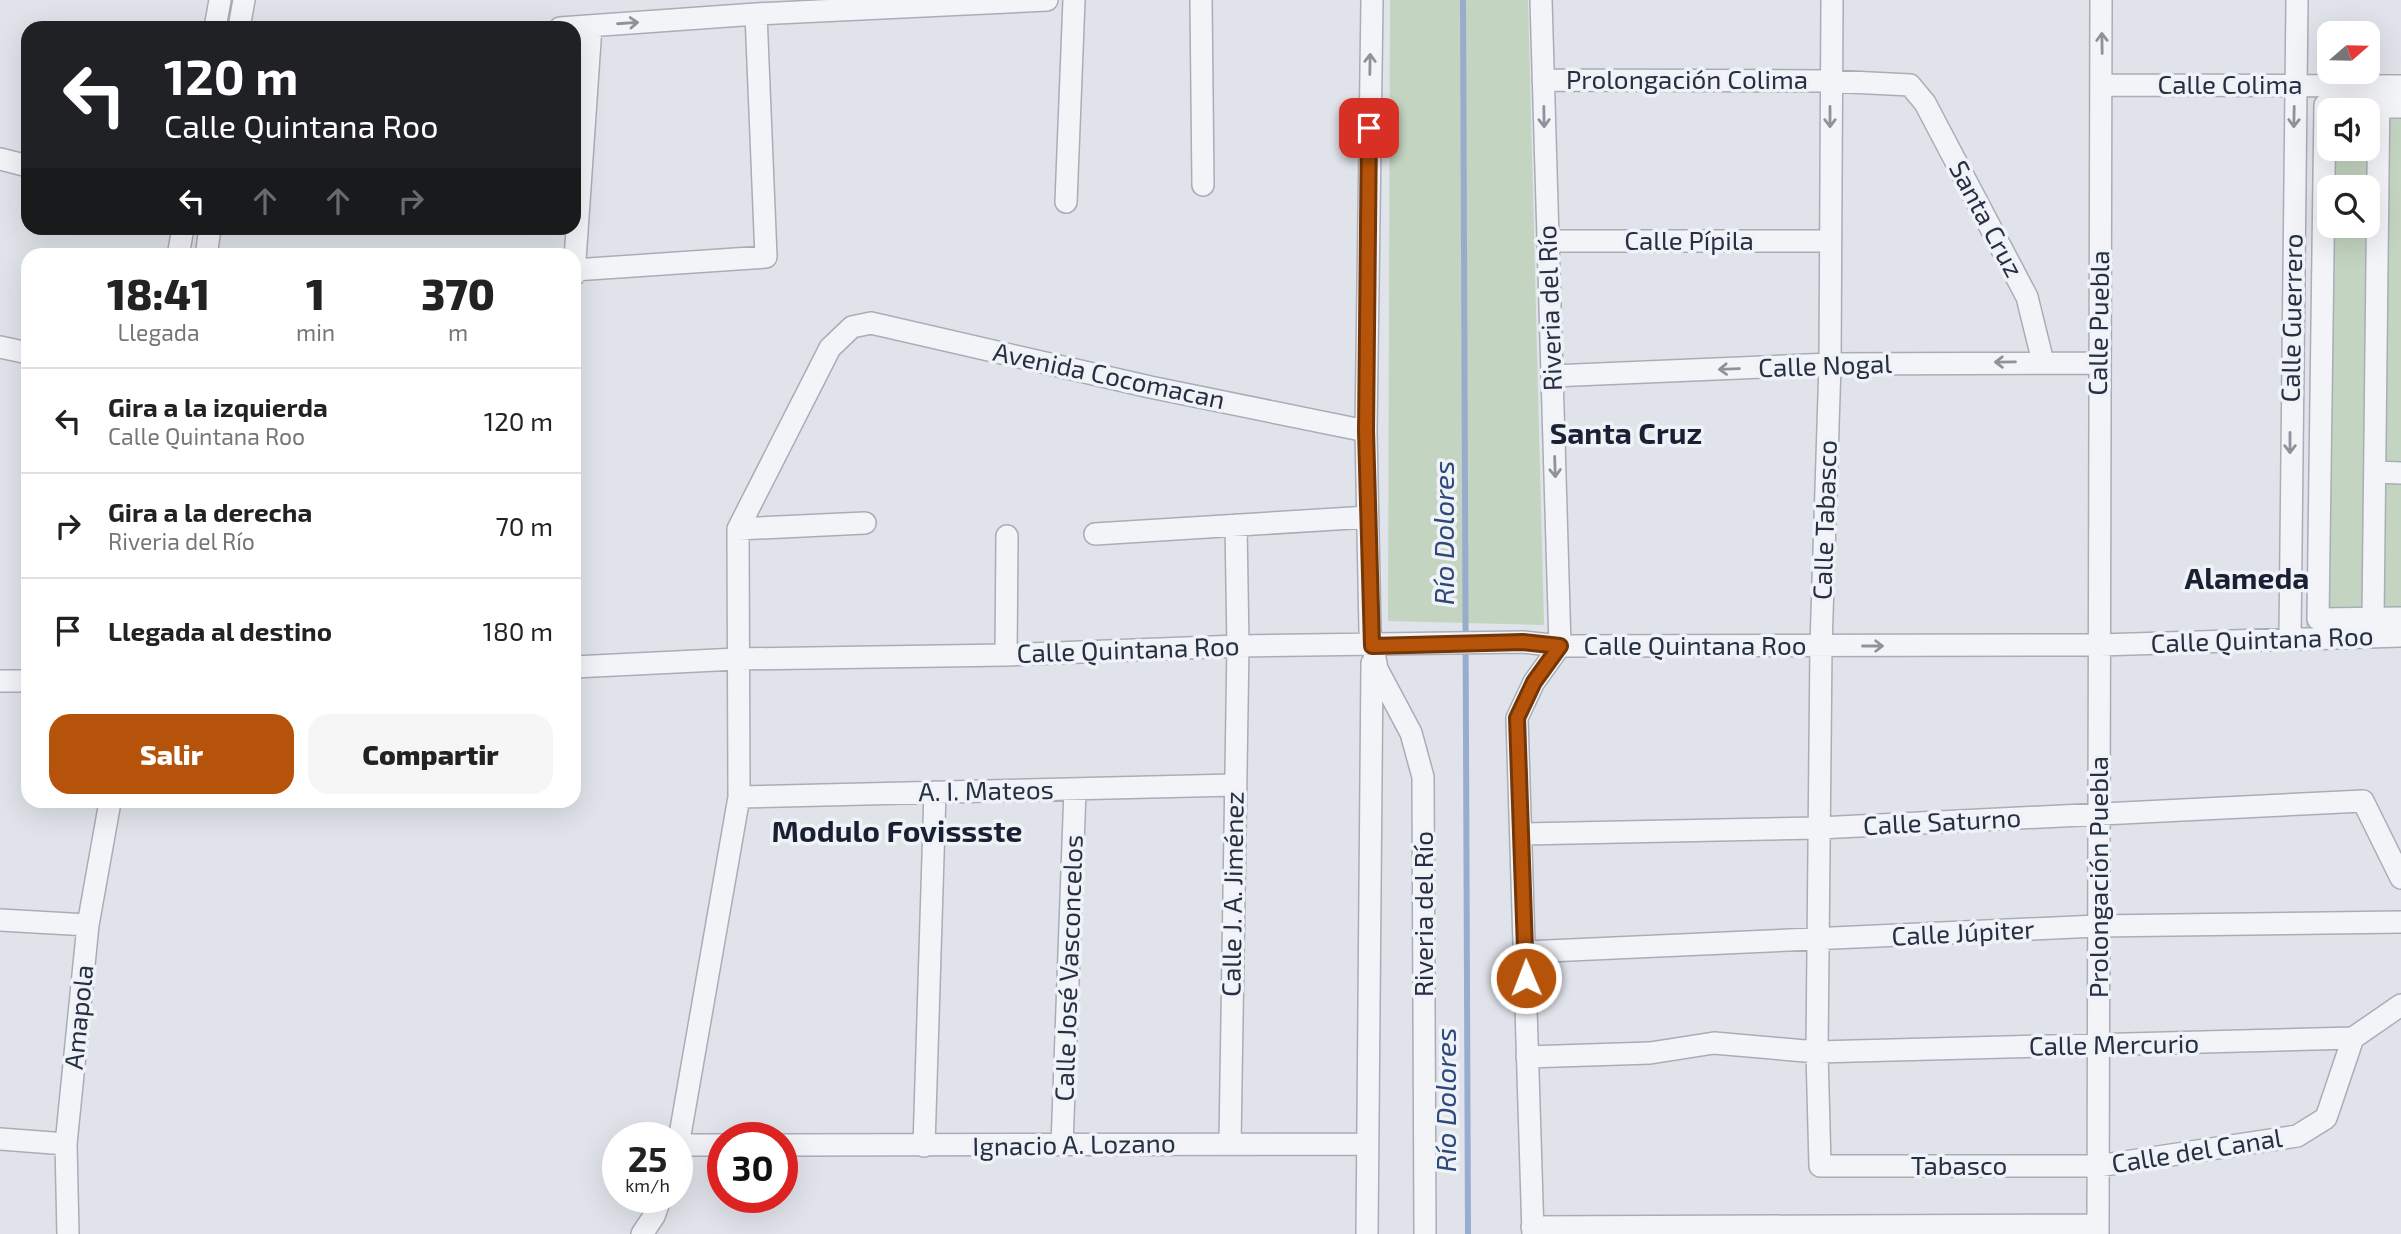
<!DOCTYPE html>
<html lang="es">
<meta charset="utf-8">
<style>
:root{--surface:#fff;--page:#f6f6f6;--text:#222;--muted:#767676;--line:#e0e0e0;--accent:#b45309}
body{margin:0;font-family:"Exo 2",sans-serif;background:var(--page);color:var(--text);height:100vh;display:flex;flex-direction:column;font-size:26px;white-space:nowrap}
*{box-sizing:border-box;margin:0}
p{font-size:23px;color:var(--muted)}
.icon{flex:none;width:38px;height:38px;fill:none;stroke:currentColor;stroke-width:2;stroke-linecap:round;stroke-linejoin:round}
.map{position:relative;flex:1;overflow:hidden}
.sheet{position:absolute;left:21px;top:248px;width:560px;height:560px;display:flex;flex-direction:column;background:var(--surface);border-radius:21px;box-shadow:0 7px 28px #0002}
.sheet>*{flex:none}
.top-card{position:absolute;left:21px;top:21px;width:560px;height:214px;border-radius:21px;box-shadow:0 7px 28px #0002;background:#202124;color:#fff;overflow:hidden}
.needle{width:46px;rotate:70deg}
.controls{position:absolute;left:2317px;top:21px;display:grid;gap:14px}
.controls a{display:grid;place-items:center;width:63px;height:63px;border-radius:14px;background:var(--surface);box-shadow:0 7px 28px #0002;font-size:35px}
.speed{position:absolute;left:602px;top:1122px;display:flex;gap:14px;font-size:35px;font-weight:700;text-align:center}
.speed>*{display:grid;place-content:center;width:91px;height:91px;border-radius:50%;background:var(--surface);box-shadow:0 7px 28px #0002;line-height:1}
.speed small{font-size:18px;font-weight:400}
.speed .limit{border:10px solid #d22;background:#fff;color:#111}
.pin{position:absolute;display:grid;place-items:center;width:60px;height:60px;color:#fff;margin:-30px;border-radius:14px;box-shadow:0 4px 10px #0006}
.me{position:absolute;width:77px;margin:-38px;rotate:359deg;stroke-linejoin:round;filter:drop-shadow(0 0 5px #0008)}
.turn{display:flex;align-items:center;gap:24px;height:147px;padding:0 28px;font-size:32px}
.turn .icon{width:91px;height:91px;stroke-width:2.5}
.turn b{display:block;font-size:49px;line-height:60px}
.lanes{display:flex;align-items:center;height:66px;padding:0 28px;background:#0003;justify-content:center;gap:35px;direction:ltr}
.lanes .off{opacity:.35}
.eta{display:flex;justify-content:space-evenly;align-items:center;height:119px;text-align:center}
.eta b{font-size:42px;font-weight:800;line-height:49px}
.primary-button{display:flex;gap:14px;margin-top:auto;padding:14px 28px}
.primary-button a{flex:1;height:80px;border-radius:21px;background:var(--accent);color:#fff;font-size:28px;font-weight:800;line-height:80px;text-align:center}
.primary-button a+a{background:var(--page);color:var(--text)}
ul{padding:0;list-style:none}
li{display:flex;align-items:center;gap:21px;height:105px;padding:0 28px;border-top:2px solid var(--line)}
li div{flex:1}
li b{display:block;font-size:26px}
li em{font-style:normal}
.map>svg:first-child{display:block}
.green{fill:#c3d4c0;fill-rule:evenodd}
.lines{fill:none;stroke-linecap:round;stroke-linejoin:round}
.stream{stroke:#98adcd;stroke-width:6}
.street-casing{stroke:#a8adb8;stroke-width:24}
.street{stroke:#f3f4f8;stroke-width:21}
.oneway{stroke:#8d929d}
.route-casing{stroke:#753606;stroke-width:18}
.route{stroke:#b45309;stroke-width:12}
.labels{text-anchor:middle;stroke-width:7;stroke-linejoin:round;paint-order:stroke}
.street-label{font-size:26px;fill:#272f42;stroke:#eff2f7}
.water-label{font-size:28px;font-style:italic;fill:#2e4979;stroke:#eff2f7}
.quarter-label{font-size:30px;font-weight:bold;fill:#192033;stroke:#eff2f7}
</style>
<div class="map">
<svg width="2401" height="1234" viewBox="0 0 2401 1234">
<rect width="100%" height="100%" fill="#e0e3ea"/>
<path class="green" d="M1390,0H1528L1544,625L1388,621Z
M2316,94L2401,98V626L2306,627ZM2329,110H2368V149H2329ZM2329,187H2368V226H2329Z"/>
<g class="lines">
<path class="stream" d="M1463,0L1468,1234"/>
<defs>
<path id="street" d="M1201,0L1203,185
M1372,0L1366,431L1370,631L1377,669L1411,733L1423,777L1425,1234
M1832,0L1830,364L1821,646L1817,1052L1820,1166H2098L2297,1136L2326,1118L2353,1038
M215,28L220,0
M239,28L244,0
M560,28L756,14L1047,0
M1543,80L1830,81L1910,85L1925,103L2027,297L2043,362
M2102,85L2401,86
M2401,107L2325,105L2318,619L2401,618
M0,159L28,166
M1066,202L1074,0
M1547,241H1830
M178,256L183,228
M206,256L210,228
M574,270L766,257L756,14
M574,275L591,26
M0,347L28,353
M1552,376L1830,364L2098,363
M2375,472L2401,473
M738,529L865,523
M1095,534L1368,517
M2373,618L2379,86
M2290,637L2297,0
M1006,655L1007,536
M574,667L737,659L1006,655L1238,646L1523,642L1560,646L2099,645L2401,636
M0,681H28
M739,797L1234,785
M1521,834L1819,828L2363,801L2401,878
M0,920L88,925
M1526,952L2097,926L2401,922
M1527,1057L1650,1053L1714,1043L1817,1052L2353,1038L2401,1005
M0,1139L66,1144
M1230,1143L1238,646L1236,525
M680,1145H723
M782,1145L1367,1144
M1062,1145L1075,790
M924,1146L935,792
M677,1152L739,797L738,529L830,348L852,327L871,323L1150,387L1366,431
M1532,1227L2098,1225
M68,1234L66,1144L88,925L110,802
M642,1234L654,1216L661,1197
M1367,1234L1372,663
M1533,1234L1517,718L1534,682L1560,646L1541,0
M2098,1234L2101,0"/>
</defs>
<use href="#street" class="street-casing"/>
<use href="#street" class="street"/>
</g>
<defs><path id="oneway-shaft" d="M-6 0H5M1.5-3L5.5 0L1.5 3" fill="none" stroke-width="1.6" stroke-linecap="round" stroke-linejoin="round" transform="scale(1.75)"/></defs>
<g class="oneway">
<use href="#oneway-shaft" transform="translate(628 23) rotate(-4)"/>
<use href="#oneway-shaft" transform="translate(2102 43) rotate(-91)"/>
<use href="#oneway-shaft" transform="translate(1370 64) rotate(-89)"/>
<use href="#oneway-shaft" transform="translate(1544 117) rotate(89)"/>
<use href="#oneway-shaft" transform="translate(1830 117) rotate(90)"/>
<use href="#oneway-shaft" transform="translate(2294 117) rotate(91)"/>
<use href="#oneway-shaft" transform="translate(2005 362) rotate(179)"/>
<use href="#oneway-shaft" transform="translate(1729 369) rotate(178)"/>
<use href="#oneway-shaft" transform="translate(2290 443) rotate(90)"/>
<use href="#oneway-shaft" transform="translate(1555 467) rotate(88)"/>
<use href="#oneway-shaft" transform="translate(1873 646)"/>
</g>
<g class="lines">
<defs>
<path id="route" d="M1369,128L1366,431L1372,646L1523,642L1560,646L1534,682L1517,718L1526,978"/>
</defs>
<use href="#route" class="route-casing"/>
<use href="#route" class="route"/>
</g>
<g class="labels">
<g class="street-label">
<text x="1687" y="89">Prolongación Colima</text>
<text x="2230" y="94">Calle Colima</text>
<text transform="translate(1986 219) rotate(62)" y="9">Santa Cruz</text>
<text x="1689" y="250">Calle Pípila</text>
<text transform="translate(1550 308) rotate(-92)" y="9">Riveria del Río</text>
<text transform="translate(2292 318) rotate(-89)" y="9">Calle Guerrero</text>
<text transform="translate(2099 323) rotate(-89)" y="9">Calle Puebla</text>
<text transform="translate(1825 366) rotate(-2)" y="9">Calle Nogal</text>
<text transform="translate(1109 376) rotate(12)" y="9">Avenida Cocomacan</text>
<text transform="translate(1825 520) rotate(-88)" y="9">Calle Tabasco</text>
<text transform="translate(2262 640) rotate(-2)" y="9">Calle Quintana Roo</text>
<text x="1695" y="655">Calle Quintana Roo</text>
<text transform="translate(1128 650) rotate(-2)" y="9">Calle Quintana Roo</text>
<text transform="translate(986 791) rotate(-1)" y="9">A. I. Mateos</text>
<text transform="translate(1942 822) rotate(-3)" y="9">Calle Saturno</text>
<text transform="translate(2099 877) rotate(-90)" y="9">Prolongación Puebla</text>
<text transform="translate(1233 894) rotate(-89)" y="9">Calle J. A. Jiménez</text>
<text transform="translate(1424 914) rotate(-90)" y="9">Riveria del Río</text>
<text transform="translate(1963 933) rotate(-3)" y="9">Calle Júpiter</text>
<text transform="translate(1069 968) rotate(-88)" y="9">Calle José Vasconcelos</text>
<text transform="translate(79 1017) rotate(-84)" y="9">Amapola</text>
<text transform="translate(2114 1045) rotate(-1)" y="9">Calle Mercurio</text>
<text transform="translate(1074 1145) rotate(-1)" y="9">Ignacio A. Lozano</text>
<text transform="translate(2197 1151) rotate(-9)" y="9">Calle del Canal</text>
<text x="1959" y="1175">Tabasco</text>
</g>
<g class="water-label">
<text transform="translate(1444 533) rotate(-90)" y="10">Río Dolores</text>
<text transform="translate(1446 1100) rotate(-90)" y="10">Río Dolores</text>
</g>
<g class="quarter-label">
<text x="1626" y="444">Santa Cruz</text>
<text x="2247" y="589">Alameda</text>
<text x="897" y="842">Modulo Fovissste</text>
</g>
</g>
</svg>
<div class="controls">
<a><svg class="needle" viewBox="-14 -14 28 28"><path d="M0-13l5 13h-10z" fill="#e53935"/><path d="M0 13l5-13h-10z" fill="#767676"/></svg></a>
<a><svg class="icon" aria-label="sound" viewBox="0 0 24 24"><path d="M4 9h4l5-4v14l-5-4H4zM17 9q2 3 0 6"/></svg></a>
<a><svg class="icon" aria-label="search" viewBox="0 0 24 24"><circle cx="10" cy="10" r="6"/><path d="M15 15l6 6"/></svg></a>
</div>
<div class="speed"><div>25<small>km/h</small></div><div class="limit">30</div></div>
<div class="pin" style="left:1369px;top:128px;background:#d93025"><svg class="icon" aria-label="arrive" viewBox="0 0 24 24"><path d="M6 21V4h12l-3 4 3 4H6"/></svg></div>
<svg class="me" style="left:1526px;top:978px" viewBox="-20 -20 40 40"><circle r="17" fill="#b45309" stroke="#fff" stroke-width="3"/><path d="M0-11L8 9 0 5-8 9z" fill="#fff"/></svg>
<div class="top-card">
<div class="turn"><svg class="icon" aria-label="left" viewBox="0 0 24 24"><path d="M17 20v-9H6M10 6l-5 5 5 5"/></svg><div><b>120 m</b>Calle Quintana Roo</div></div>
<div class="lanes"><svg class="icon" aria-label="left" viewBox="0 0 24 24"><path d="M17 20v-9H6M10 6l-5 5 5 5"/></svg><svg class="icon off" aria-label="ahead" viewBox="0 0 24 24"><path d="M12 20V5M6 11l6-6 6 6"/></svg><svg class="icon off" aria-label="ahead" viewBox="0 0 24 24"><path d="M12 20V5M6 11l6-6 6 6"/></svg><svg class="icon off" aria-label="right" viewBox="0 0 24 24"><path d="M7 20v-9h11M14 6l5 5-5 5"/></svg></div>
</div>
<section class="sheet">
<div class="eta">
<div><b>18:41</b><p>Llegada</p></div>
<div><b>1</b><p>min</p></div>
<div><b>370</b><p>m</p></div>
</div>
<ul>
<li><svg class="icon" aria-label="left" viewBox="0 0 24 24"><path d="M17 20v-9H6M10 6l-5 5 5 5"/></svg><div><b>Gira a la izquierda</b><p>Calle Quintana Roo</p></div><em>120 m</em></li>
<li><svg class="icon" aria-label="right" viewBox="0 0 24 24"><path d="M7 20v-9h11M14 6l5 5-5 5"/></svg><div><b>Gira a la derecha</b><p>Riveria del Río</p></div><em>70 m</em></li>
<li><svg class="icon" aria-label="arrive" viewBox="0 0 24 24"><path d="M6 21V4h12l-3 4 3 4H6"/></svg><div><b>Llegada al destino</b></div><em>180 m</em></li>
</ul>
<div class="primary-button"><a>Salir</a><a>Compartir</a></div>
</section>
</div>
